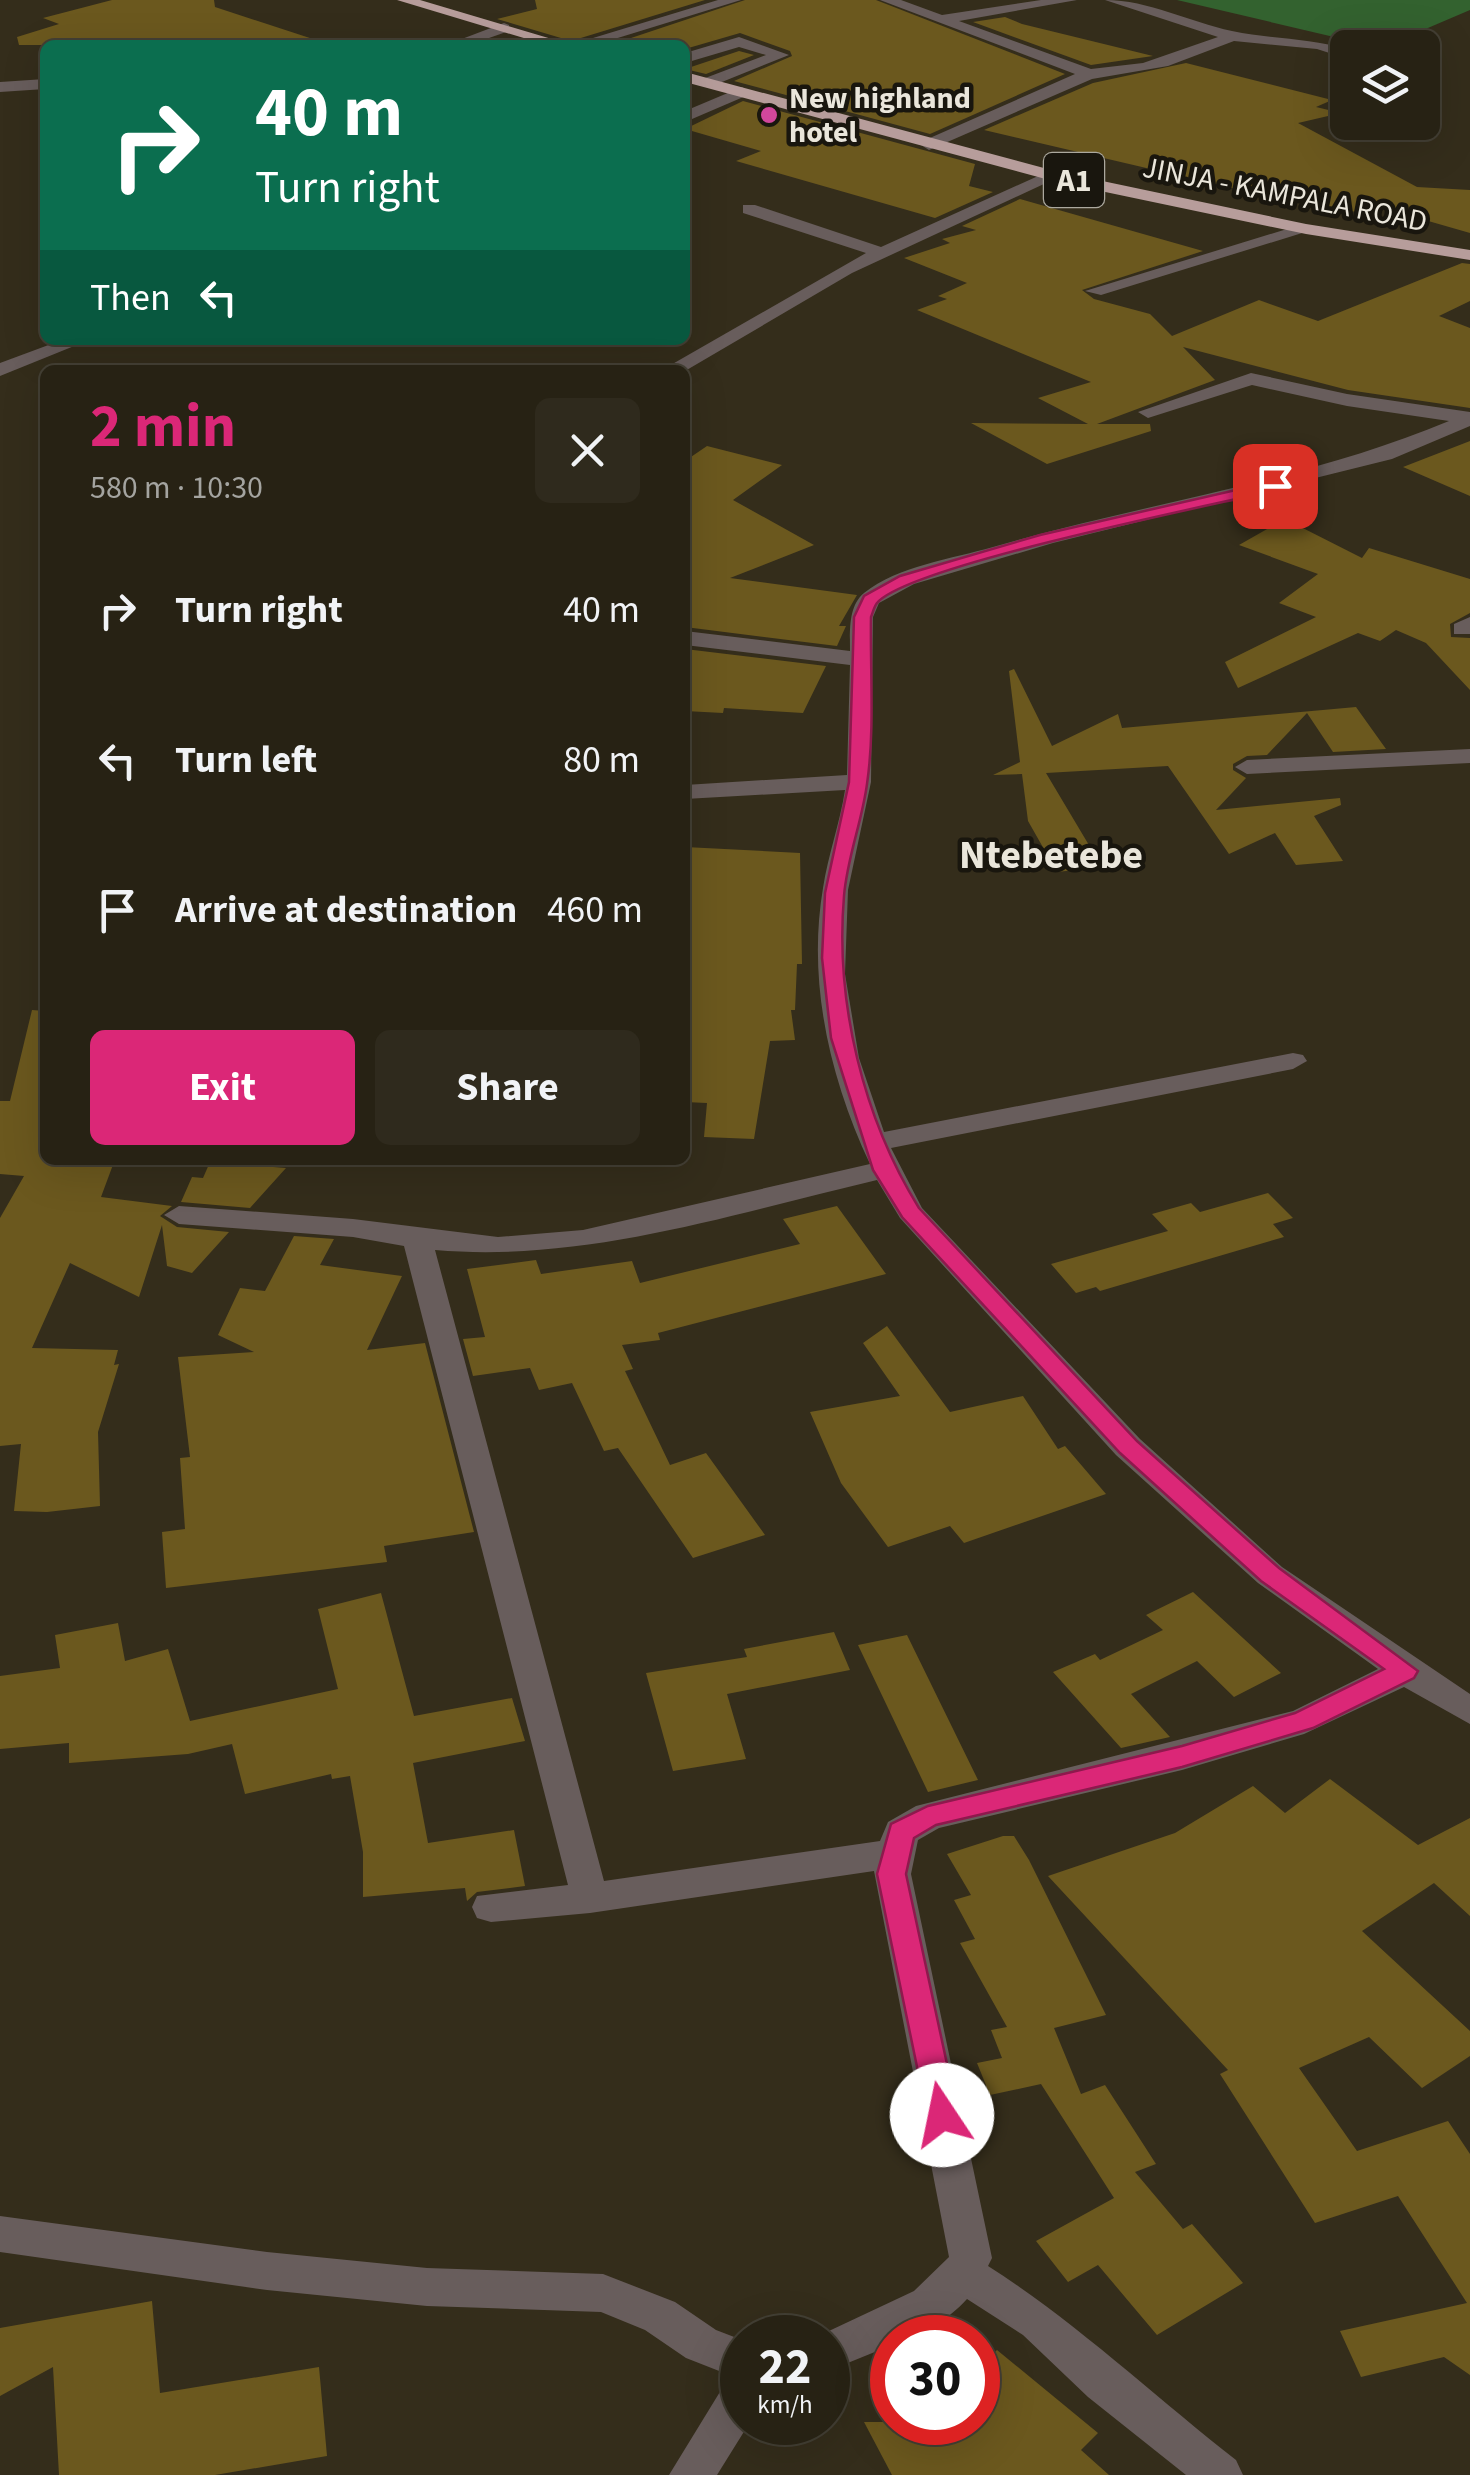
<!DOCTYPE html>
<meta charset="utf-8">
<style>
:root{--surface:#272214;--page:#2f2a1d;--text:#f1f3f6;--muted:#a4a4a0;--line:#433f34;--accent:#db2777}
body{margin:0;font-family:"Source Sans 3",sans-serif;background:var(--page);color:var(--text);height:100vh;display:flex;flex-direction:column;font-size:38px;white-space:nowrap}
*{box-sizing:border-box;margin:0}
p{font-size:32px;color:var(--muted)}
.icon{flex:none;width:55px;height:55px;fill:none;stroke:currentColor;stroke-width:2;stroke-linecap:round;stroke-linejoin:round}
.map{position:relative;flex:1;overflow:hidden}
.panel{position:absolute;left:40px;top:365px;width:650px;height:800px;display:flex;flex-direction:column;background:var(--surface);border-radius:15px;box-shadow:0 10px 40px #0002,0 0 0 2px var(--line)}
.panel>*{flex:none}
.banner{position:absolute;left:40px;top:40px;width:650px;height:305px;border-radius:15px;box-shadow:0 10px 40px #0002,0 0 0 2px var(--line);background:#0b6e4f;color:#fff;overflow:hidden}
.controls{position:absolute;left:1330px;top:30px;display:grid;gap:20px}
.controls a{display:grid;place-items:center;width:110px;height:110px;border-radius:15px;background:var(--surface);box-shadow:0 10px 40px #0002,0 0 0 2px var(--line);font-size:50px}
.speed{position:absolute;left:720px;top:2315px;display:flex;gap:20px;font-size:50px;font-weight:700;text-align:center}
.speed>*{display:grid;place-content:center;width:130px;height:130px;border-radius:50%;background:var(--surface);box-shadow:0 10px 40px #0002,0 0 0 2px var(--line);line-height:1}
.speed small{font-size:25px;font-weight:400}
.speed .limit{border:15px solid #d22;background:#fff;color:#111}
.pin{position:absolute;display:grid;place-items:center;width:85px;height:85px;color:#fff;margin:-42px;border-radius:20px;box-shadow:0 5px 15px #0006}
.me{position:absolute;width:110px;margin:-55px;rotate:349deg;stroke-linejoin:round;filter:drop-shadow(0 0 8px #0008)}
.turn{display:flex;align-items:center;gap:35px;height:210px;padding:0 50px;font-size:45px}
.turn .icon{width:130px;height:130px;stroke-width:2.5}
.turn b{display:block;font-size:70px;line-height:85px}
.then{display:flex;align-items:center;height:95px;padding:0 50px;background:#0003;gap:20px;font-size:38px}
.round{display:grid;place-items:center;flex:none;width:105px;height:105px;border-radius:15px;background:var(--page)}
.headline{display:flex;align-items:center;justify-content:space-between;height:170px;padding:0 50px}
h1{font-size:60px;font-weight:700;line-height:75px;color:var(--accent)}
.action{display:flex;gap:20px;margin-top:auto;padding:20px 50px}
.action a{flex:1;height:115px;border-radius:15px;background:var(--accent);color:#fff;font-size:40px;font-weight:700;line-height:115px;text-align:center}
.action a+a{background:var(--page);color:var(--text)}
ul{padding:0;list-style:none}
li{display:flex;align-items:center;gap:30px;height:150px;padding:0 50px}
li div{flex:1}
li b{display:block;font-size:38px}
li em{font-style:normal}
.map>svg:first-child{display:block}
.green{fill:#33622f}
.building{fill:#6b581e}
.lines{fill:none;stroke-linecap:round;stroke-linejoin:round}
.minor{fill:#685d5c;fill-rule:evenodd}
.highway{fill:#b79d9b;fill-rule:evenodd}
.route{fill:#db2777;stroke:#8e194d;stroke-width:2.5}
.hotel-dot{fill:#d1479c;stroke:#19160e;stroke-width:4}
.labels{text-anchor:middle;stroke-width:9;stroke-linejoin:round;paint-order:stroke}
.far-poi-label{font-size:30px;font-weight:bold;fill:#eae6db;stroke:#19160e;text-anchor:start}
.far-street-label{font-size:30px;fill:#eae6db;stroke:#19160e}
.shield{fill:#19160e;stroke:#aba89e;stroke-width:2.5}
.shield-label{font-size:32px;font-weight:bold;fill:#eae6db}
.quarter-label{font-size:40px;font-weight:bold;fill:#eae6db;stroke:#19160e}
</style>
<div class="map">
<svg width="1470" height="2475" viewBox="0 0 1470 2475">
<rect width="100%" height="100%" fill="#342d1b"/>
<path class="green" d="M1177,0H1470V10L1381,48Z"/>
<path class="building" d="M112,0H214L215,7L319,41L318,45H19L17,37L59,24L43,18Z
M535,0H705L571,41L497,19L537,9Z
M745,0H876L1065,74L930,134L734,81L792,56L790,51L740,33L685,49V45H655L631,38Z
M1005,17L1022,24L1153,56L1091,65L973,22Z
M739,51L754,55L706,74L685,69Z
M1186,63L1332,100L1316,107L1341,113L1298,123L1417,187L1470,190V233L1383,208L1372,215L1236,189L984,130L1093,83Z
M743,101L975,164L969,186L993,192L935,218L736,161L761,151L685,129Z
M1020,199L1203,251L1082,290L1094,299L1150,314L1172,336L1259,300L1318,321L1462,263L1470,264V301L1439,316L1470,328V408L1348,390L1183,347L1215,380L1097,424H1150L1151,431L1047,464L971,423L1088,424L1038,398L1091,382L917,310L947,299L938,296L967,283L904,258L950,243L942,239L976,230L962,226Z
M1470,441V496L1403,467Z
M707,446L782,465L733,500L814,545L730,578L857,595L839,626H846L837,646L685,627V461Z
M1285,519L1362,558L1369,548L1470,579V613L1450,624L1451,637L1470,638V690L1426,643L1396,630L1380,641L1358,633L1238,688L1225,662L1316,617L1279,603L1318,574L1239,545Z
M685,649L826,666L803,713L724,708L723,713L685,711Z
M1014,669L1052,746L1118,714L1122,728L1356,707L1386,749L1333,752L1307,713L1267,755L1247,756L1233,764V770L1246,778L1216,810L1340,798L1341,805L1314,816L1343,861L1296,865L1275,833L1229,854L1168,766L1046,773L1102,867L1057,872L1028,821L1022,774L993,775L1020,762L1009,671Z
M685,847L800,853L802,964H797L795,1010H791L795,1040L770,1041L754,1139L704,1137L707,1103L685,1102Z
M32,1010L45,1011V1160L114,1162L101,1197L172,1206L160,1216L177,1227L229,1232L192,1273L167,1266L162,1225L139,1297L70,1263L32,1348L118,1350L114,1365L119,1364L98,1432L100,1506L47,1512L14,1511L21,1444L0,1446V1218L24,1176L0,1174V1101H10Z
M210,1162L286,1168L250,1208L181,1202L192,1177L203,1178Z
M1268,1193L1293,1218L1273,1224L1284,1237L1100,1291L1096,1287L1076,1293L1051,1264L1168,1231L1152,1214L1191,1203L1200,1212Z
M837,1206L886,1274L658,1333L660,1340L622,1345L633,1369L625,1371L670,1465L706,1453L765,1535L693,1558L618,1448L604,1451L572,1383L539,1390L530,1368L473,1376L463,1339L485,1337L467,1269L536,1260L541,1274L632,1261L640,1283L800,1244L783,1219Z
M294,1236L334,1239L320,1265L402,1276L367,1350L425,1343L474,1532L384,1546L387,1562L166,1588L162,1532L185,1529L180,1458L190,1457L178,1357L254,1352L218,1335L240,1288L265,1291Z
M887,1326L950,1412L1023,1396L1058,1449L1065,1446L1106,1494L964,1543L950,1526L888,1547L841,1483L810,1412L900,1396L863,1343Z
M1193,1592L1281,1673L1234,1697L1197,1661L1131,1694L1170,1737L1121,1748L1053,1672L1095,1654L1100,1660L1163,1630L1146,1615Z
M381,1593L414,1716L512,1698L525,1741L413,1763L428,1843L514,1830L525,1886L477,1892L467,1901L465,1888L363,1897V1852L350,1776L332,1779L331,1774L245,1794L232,1744L188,1754L69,1763V1743L0,1749V1676L60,1668L55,1635L118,1623L125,1661L168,1649L190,1721L338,1689L318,1609Z
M834,1632L850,1670L727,1694L746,1759L673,1771L646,1673L747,1657L744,1649Z
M907,1635L978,1780L928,1792L858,1645Z
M1330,1779L1418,1845L1470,1818V1916L1434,1883L1362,1931L1470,2031V2056L1422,2088L1369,2037L1299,2068L1357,2151L1448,2121L1470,2154V2375L1444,2357L1361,2377L1340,2331L1467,2303L1398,2196L1315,2223L1220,2074L1228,2070L1048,1876L1175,1833L1253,1786L1285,1813Z
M1003,1836H1014L1029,1860L1106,2015L1054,2028L1081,2094L1105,2085L1156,2164L1135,2172L1183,2229L1192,2224L1243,2283L1157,2335L1098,2265L1068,2282L1036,2241L1114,2198L1041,2084L990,2095L977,2063L1002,2058L991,2030L1007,2027L960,1943L975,1939L954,1900L971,1895L947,1854Z
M152,2301L160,2393L319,2367L327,2456L215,2475H59L53,2367L0,2396V2328Z
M997,2350L1098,2433L1081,2450L1109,2475H892L864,2422H978V2369Z"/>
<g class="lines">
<path class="minor" d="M718,0H741L595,45H570Z
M880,0H901L942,15L1041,0H1077L959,21L1091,69L1143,63L1218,37L1105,0C1149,0 1189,22 1232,31C1271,39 1309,38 1348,49V59L1317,49L1234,41L1168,66L1092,79L929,150L921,145L923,141L1075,74Z
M504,23L509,25V31L469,45H446Z
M739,37L789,55L712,86H700V80L766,55L739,47L685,63V53Z
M45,79V89L0,92V82Z
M742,87L750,92L748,95L685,122V111Z
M1047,172L1061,176L852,273L685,371L662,370L866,253L743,213V205H755L881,247Z
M1300,225L1315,229L1101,295L1085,291Z
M62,340H89L0,376V363Z
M1251,373L1347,394L1470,412V426L1392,459L1053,543L914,584L879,603L873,617L871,782L848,890L845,974L859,1058L884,1132L1293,1053L1303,1055L1307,1061L1293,1069L891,1148L922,1208L1140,1439L1282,1567L1470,1694V1724L1404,1687L1304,1734L1182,1770L939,1828L918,1840L911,1874L992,2258L988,2266C1076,2322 1154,2396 1236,2460L1243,2475H1186L1088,2397L1023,2335L967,2299C949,2319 920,2338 892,2338V2345L828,2371V2338H814L914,2291L949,2257L874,1871L590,1913L491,1922L477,1918L472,1907L477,1896L568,1885L404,1246L353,1237L179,1224L164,1215L179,1206L353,1219L498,1237L583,1230L870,1164C830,1079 807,982 823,888C828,855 840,823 845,790L685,799V785L847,775L850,665L685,645V631L850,651C850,632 848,606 864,593C898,566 951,559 993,547C1144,503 1303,482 1449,421L1347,406L1252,385L1148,418L1138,412ZM877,1180L900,1218L1116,1455L1258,1583L1378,1669L1293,1711L916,1806L888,1822L880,1841L604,1881L435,1250C585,1263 732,1214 877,1180Z
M1470,617V634H1454V624Z
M1470,749V763L1247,774L1235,767L1247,760Z
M0,2216L267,2252L427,2268L603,2274L675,2302L716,2330L742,2340V2422H750L717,2475H669L726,2382L737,2378L686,2358L645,2330L601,2312L427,2306L267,2290L0,2252Z"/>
<path class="highway" d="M397,0H420L572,45H547Z
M685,72L1055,171L1306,224L1470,250V260L1306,234L1053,181L685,82Z"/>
</g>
<path class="route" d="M1275,481L1281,482V489C1215,505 909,565 877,603C874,607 873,612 871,617C870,671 875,730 867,784C862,822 847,858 844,896C835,1002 863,1118 919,1208L1137,1441L1279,1568L1418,1671L1414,1678L1313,1728L1182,1767L936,1825L914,1838L906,1874L958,2115L953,2124L942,2128L932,2124L927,2115L877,1874L891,1824L928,1806L1182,1746L1295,1713L1384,1669L1261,1581L1120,1453L902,1217L873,1170L831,1038L822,958L825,893L849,782L854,617L864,596L900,576L1040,535Z"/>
<circle class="hotel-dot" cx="769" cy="115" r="10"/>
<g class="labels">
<g class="far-poi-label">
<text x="789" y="108">New highland<tspan x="789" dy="34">hotel</tspan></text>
</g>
<g class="far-street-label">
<text transform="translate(1285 194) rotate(11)" y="10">JINJA - KAMPALA ROAD</text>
</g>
<rect class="shield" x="1044" y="153" width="60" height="54" rx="8"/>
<g class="shield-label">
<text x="1074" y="191">A1</text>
</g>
<g class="quarter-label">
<text x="1051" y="868">Ntebetebe</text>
</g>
</g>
</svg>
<div class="controls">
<a><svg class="icon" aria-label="layers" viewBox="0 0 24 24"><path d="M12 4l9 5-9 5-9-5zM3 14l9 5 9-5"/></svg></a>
</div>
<div class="speed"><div>22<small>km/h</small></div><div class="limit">30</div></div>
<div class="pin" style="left:1275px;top:486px;background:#d93025"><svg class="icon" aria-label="arrive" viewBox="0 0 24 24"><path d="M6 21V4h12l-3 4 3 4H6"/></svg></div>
<svg class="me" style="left:942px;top:2115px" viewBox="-20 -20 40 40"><circle r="19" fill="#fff"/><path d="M0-13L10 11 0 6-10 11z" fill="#db2777"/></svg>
<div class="banner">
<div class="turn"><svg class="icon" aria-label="right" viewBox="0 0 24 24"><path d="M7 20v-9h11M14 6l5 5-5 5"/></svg><div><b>40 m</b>Turn right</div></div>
<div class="then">Then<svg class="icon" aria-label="left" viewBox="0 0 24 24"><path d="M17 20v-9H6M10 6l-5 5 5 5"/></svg></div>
</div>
<section class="panel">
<div class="headline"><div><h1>2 min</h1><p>580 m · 10:30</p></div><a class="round"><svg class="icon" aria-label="close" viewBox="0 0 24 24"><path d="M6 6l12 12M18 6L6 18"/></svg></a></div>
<ul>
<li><svg class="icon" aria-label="right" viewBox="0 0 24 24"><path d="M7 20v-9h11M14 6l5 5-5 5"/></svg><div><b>Turn right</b></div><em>40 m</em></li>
<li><svg class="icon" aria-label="left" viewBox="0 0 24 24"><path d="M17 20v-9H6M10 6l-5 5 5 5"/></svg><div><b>Turn left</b></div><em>80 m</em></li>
<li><svg class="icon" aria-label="arrive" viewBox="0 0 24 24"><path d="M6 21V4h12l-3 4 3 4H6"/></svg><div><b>Arrive at destination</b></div><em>460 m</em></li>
</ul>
<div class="action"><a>Exit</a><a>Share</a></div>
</section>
</div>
